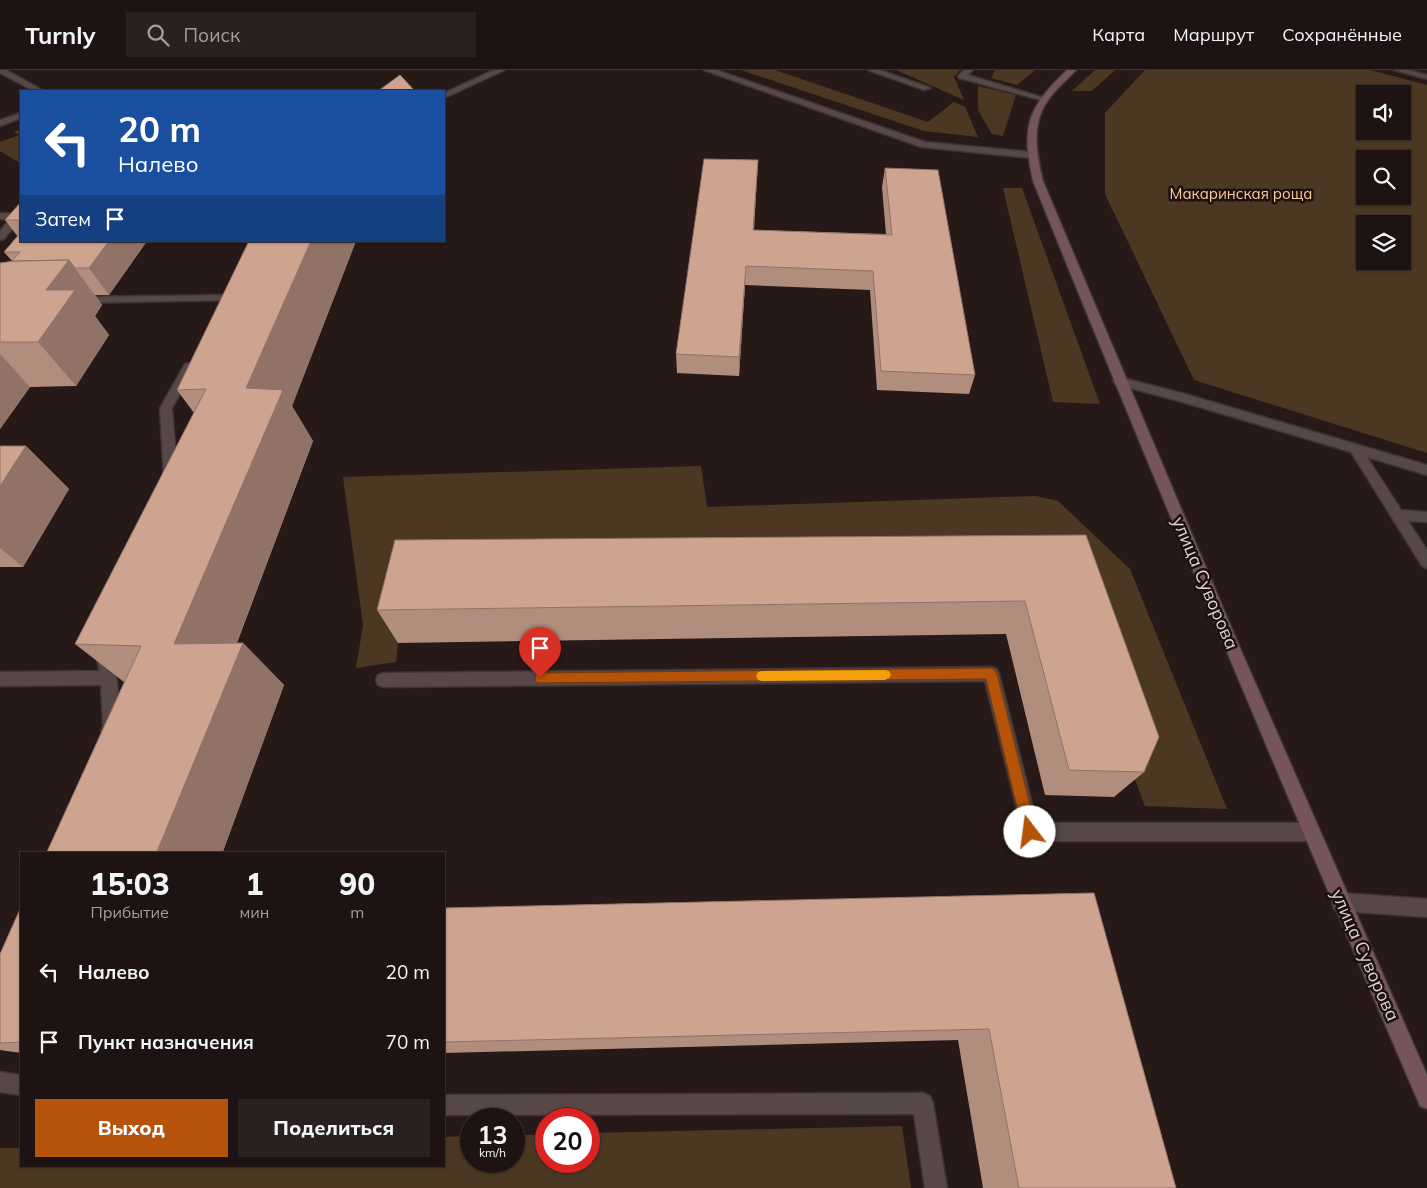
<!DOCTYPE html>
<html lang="ru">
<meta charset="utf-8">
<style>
:root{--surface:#1d1312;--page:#2a2020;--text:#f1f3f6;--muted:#a09e9f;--line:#3b3232;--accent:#b45309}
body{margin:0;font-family:Mulish,sans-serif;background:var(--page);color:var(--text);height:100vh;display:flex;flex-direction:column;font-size:19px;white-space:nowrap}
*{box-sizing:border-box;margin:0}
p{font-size:16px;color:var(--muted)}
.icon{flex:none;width:28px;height:28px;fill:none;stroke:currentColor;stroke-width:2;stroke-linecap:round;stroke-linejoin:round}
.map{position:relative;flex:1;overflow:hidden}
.details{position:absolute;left:20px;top:782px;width:425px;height:315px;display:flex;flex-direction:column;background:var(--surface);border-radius:0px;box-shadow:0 1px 4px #0004,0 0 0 1px var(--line)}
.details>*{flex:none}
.guide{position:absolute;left:20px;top:20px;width:425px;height:152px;border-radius:0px;box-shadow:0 1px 4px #0004,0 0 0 1px var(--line);background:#1a4fa0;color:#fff;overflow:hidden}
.buttons{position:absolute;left:1356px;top:15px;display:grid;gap:10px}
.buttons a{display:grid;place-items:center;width:55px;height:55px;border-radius:0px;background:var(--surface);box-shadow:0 1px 4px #0004,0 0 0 1px var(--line);font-size:25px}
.speed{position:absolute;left:460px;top:1038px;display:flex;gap:10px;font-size:25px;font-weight:700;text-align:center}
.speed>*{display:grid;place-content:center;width:65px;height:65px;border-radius:50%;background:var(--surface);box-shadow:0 1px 4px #0004,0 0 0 1px var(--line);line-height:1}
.speed small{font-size:12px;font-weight:400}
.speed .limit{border:8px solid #d22;background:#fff;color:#111}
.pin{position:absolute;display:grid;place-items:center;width:42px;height:42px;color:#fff;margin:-51px -21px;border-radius:50% 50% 50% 0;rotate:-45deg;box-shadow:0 0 5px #0007}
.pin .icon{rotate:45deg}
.me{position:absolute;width:55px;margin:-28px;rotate:345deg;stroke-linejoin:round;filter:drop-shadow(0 0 4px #0008)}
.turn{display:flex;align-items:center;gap:18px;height:105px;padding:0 15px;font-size:22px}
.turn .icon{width:65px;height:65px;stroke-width:2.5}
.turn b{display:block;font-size:35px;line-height:42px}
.then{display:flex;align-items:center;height:48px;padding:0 15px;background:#0003;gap:10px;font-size:19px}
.eta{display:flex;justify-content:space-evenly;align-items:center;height:85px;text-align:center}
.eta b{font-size:30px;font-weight:800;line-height:35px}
.primary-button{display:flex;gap:10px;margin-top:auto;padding:10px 15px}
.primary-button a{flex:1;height:58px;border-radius:0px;background:var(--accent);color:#fff;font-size:20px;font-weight:800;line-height:58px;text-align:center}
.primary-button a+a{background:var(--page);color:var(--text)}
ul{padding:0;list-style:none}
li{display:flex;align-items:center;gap:15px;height:70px;padding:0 15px}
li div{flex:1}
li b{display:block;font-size:19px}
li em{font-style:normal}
header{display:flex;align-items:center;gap:30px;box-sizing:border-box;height:70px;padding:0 25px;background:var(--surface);border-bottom:1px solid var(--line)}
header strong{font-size:24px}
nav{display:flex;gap:28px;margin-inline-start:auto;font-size:18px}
.search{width:350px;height:45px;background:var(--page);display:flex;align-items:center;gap:12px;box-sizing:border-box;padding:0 18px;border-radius:0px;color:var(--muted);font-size:19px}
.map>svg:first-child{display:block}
.green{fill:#4c3822;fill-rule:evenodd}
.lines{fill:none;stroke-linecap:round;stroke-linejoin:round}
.service-casing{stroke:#3d3332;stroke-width:3}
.secondary-casing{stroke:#3d3332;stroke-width:3}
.service{fill:#574847;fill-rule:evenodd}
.secondary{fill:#75555b;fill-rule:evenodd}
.wall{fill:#b18d7d}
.shaded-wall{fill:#907366}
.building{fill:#cea491;stroke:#907366}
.route{fill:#b45309;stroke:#753606}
.slow{fill:#f59e0b}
.labels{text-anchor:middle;stroke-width:5;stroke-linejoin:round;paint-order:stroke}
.far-park-label{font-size:15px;fill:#fecd98;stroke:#1d1010}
.street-label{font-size:18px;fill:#ded4d4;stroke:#1d1010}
</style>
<header>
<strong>Turnly</strong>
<div class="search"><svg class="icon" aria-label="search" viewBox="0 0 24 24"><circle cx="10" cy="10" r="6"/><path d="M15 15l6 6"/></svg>Поиск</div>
<nav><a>Карта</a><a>Маршрут</a><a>Сохранённые</a></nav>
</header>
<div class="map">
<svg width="1427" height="1118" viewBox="0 0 1427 1118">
<rect width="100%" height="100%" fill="#271918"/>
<path class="green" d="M741,0H775L928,52L954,32L965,37L978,67L924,61Z
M896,0H960L954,7L964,30Z
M995,0H1035L1017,15L991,8Z
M1095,0H1115L1092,21H1072Z
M1145,0H1370L1427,15V383L1194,310L1105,124V43ZM1365,24H1402V61H1365ZM1365,89H1402V126H1365ZM1365,154H1402V191H1365Z
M978,16L1016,25L1003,66L992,64L978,40Z
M21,59V94L0,81V72L19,65L14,62Z
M1003,118H1022L1100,334L1053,332Z
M701,396L707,437L1036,426L1058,431L1130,499L1227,739L1145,736L1129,694L1064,499L398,573L396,592L356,598L363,555L343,407Z
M902,1056L911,1118H0V1078H21V1096H444V1067L471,1066V1091H514V1065H546V1091H589V1063Z"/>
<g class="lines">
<defs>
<path id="service" d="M0,0H6L44,21H34L0,3Z
M494,0H505L444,28V23Z
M704,0H716L925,72L1031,82L1036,85L1031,88L921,77Z
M868,0H880L931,18L924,20Z
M964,0H973L968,5L1048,29L1044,31L959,8L958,6Z
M1394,0H1408L1427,5V9Z
M21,43V48L0,56V50Z
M0,143L21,144V148L4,169L0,170V161L10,149H0Z
M228,225L233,228L232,230L78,233L73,230L78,227Z
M189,293L195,297L172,338L178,411L176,414H166L164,411L160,338L185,294Z
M1119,307L1185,324L1427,395V405L1367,387L1401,440L1427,442V452L1408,451L1427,480V498L1422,496L1351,382L1179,331L1115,314L1113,311L1115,308Z
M104,572L109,573C115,584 121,642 119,655C119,659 116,663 115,666L109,668L103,666L101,661L103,656L101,615L0,616V602L99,601L96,578L99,573Z
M991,597L997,599L999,604L1037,753H1311L1317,756L1320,762L1317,768L1311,771H1030L1024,768L985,611L384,617L378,615L376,610L378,605L384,603Z
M1341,823L1427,829V847L1341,841L1334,839L1332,832L1334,825Z
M0,1002L21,1005V1025L0,1022Z
M923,1023L930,1026L933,1033L947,1118H925L914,1044L444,1045V1025Z"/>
<path id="secondary" d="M1067,0H1076C1068,9 1059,16 1052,25C1030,51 1036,81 1043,111L1237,571L1427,1005V1039L1420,1036C1288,729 1158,421 1033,111C1021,57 1027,38 1067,0Z"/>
</defs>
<use href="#service" class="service-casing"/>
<use href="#secondary" class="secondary-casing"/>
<use href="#service" class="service"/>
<use href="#secondary" class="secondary"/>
</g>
<path class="wall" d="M758,90L754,160L886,164L882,117L885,98L975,305L969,324L877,320L870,220L745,215L739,306L677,303L676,284Z
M21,132V171H147L109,225H95L102,235L95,246L109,265L76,316L30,317L0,359V193L12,191L4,182L18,167L5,150Z
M249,171H356L292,336L313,371L237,573H243L284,615L222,784H46L124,612L75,574L194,343L177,320Z
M26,376L69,419L23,497H0V416Z
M1086,465L1144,702L1114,727L1045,725L1006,564L398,573L377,540Z
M1094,823L1176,1118H983L958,970L444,983V838Z
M21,837V983L0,980V884Z"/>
<path class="shaded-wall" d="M109,171H147L109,225L89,198Z
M311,171H356L292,336L313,371L220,616L174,574L246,318Z
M69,190L102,235L95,246L109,265L76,316L38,272L25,231Z
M746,196L745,215L739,306V287Z
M0,284L30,317L0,359Z
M26,376L69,419L23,497L0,478V416Z
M243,573L284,615L222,784H156Z"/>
<path class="building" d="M400,5L415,21H378Z
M704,89L758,90L753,160L892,165L885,98L938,100L975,305L881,301L873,201L746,196L739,287L676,284Z
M21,132V150H5Z
M21,162V171H109L89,198H75L69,190L12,191L20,182H4Z
M249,171H311L246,318L283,320L174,574L243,573L156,784H46L141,576L75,574L206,319L177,320Z
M69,190L46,220H75L38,272H0V193L15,191Z
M0,376H26L0,416Z
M1086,465L1159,667L1144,702L1069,700L1025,531L377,540L395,470Z
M1094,823L1176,1118H1019L989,959L444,972V838Z
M21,837V972L0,973V884Z"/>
<path class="route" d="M991,598L995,600L997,604L1037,762L1035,767L1030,769L1025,767L1023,762L986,609L540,613L536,612L535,608L536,604L540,603Z"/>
<path class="slow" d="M885,600L889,601L891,605L889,608L885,610L762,611L758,610L756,606L758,602L762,601Z"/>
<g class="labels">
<g class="far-park-label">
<text x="1241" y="129">Макаринская роща</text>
</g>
<g class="street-label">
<text transform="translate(1205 513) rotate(67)" y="6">улица Суворова</text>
<text transform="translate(1365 885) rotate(66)" y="6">улица Суворова</text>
</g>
</g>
</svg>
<div class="buttons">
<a><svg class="icon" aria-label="sound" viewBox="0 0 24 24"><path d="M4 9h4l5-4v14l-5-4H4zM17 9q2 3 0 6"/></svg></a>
<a><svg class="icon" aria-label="search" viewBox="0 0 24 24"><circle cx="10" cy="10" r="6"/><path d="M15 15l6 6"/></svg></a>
<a><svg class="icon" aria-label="layers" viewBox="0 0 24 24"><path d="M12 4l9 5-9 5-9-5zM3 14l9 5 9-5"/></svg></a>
</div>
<div class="speed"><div>13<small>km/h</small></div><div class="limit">20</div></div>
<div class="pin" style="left:540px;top:608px;background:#d93025"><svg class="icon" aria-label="arrive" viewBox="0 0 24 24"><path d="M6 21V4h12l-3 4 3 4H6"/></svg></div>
<svg class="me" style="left:1030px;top:762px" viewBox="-20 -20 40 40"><circle r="19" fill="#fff"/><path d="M0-13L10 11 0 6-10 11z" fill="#b45309"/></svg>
<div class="guide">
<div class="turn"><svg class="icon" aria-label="left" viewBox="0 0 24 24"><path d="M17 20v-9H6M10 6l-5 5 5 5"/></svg><div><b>20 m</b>Налево</div></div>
<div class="then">Затем<svg class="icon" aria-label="arrive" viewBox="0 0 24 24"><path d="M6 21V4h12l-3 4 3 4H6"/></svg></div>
</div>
<section class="details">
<div class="eta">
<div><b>15:03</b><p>Прибытие</p></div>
<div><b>1</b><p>мин</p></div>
<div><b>90</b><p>m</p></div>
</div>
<ul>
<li><svg class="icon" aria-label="left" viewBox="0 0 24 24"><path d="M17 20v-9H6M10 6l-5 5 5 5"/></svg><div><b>Налево</b></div><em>20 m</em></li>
<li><svg class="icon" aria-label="arrive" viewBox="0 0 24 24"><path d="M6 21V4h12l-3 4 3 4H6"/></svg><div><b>Пункт назначения</b></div><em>70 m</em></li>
</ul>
<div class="primary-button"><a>Выход</a><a>Поделиться</a></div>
</section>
</div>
